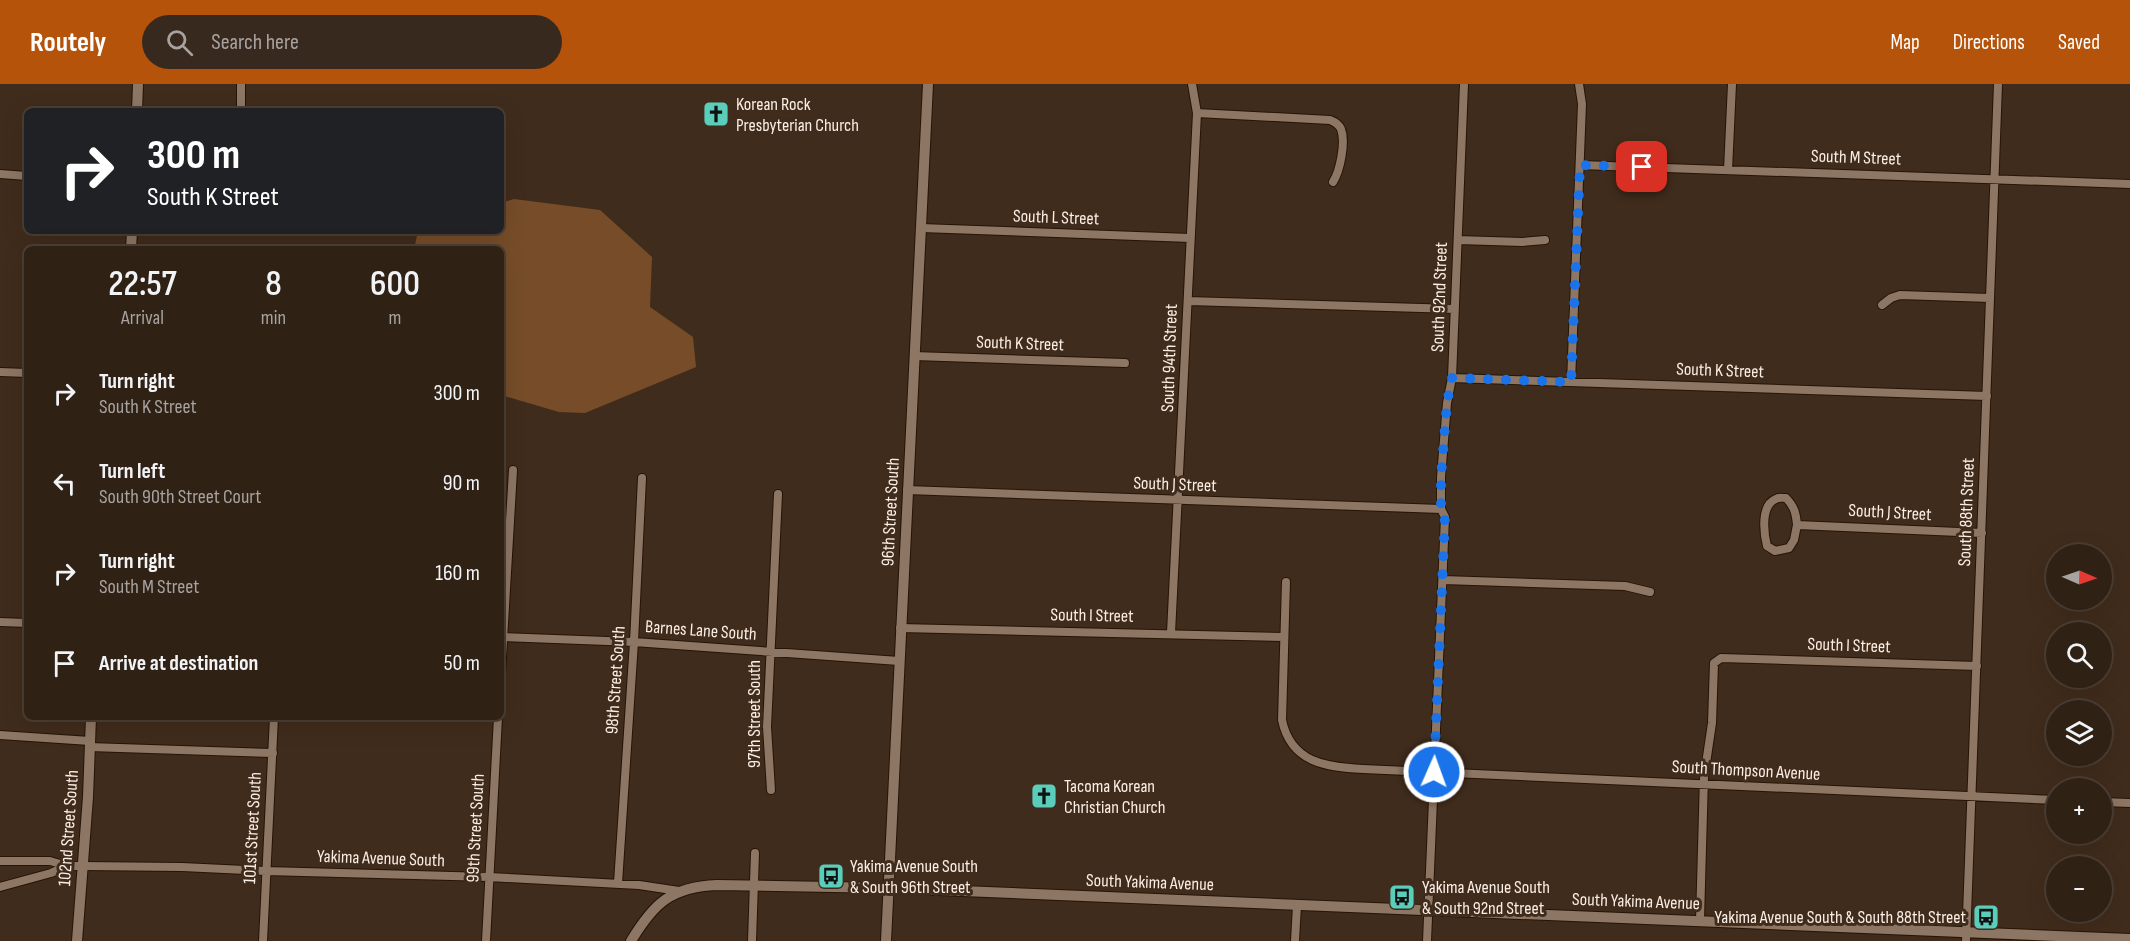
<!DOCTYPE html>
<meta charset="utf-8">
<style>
:root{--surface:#302115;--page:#38291e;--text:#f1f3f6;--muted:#a8a3a0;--line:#4b3e34;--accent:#b45309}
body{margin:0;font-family:"Sofia Sans Condensed",sans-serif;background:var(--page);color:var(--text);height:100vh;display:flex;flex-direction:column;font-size:22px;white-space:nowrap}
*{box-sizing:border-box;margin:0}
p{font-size:20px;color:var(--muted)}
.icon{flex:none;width:33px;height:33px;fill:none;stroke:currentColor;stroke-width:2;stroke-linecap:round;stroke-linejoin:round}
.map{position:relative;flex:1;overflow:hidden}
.side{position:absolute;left:24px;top:162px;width:480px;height:474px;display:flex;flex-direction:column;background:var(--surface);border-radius:9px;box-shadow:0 6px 24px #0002,0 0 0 2px var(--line)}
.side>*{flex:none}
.banner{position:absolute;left:24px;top:24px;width:480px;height:126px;border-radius:9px;box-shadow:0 6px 24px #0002,0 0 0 2px var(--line);background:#202124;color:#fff;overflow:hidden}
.needle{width:39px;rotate:92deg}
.tools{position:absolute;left:2046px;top:460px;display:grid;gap:12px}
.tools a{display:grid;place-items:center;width:66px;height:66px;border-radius:50%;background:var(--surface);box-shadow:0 6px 24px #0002,0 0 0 2px var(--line);font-size:30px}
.pin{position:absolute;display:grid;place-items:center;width:51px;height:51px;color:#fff;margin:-26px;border-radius:12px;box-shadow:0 3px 9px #0006}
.me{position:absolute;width:66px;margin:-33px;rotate:2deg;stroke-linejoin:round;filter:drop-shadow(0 0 4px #0008)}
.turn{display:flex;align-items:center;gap:21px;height:126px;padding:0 24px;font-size:27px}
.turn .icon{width:78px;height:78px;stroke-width:2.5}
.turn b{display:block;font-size:42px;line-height:51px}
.eta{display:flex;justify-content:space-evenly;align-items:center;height:102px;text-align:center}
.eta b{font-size:36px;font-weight:600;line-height:42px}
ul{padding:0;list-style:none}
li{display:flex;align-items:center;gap:18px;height:90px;padding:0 24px}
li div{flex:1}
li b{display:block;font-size:22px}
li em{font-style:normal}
header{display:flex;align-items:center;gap:36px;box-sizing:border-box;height:84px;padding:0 30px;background:var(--accent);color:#fff}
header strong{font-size:28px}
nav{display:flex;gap:33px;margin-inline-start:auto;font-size:21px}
.search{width:420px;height:54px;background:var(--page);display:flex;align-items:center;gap:15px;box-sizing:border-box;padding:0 21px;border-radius:33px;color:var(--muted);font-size:22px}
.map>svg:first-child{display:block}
.green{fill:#774d29}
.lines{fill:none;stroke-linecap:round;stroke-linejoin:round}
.street-casing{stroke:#261405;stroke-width:10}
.secondary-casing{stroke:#261405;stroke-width:12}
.street{stroke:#8d7664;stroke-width:8}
.secondary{stroke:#8d7664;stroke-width:10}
.route{stroke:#1a73e8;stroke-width:10;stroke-dasharray:0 18}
.labels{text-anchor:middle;stroke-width:6;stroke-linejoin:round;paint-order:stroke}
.poi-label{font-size:18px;fill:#fbeee4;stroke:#402c1c;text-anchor:start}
.street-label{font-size:18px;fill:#fbeee4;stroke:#402c1c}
</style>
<header>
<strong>Routely</strong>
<div class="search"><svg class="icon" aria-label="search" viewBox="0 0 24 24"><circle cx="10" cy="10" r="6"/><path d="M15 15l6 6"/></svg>Search here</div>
<nav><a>Map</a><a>Directions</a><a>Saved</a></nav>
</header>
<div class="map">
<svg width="2130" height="857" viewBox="0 0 2130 857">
<rect width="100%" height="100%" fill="#402c1c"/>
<path class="green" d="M514,115L600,126L652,173L650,223L693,253L696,283L585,329L559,328L501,311V165H414L418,147H501V119Z"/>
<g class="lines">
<defs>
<path id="street" d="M241,27V0
M1197,29L1330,36C1335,38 1339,40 1341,45C1346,58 1340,87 1333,98
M1580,81L2130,100
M1728,86L1732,0
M0,90L27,92
M921,144L1190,154
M1458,156L1522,158L1545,156
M1188,217L1455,225
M1882,221L1891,214L1900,211L1990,214
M914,272L1125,279
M0,288L27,289
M1452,294L1987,312
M1571,298L1582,20L1579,0
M907,406L1441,425
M1797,441L1794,456L1789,464L1775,467L1767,462C1764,450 1760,421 1776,415C1779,413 1782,414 1786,414C1794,422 1796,429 1797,441L1982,449
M1443,496L1625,502L1650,508
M1286,498L1282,636C1291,679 1326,683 1363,685L2056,716
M0,538L27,539
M900,544L1284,553
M1171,549L1197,29L1192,0
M501,553L634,558L899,577
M501,590L513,386
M0,651L90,657
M89,663L273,669
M771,706L767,643L778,410
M2102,718L2130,719
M0,777H50L67,782H82L182,783L266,787L489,793L639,801L679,807
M618,799L634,558L642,394
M0,803L51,789L67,782
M1700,836L1704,693L1712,639L1714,579L1721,574L1977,582
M263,857L274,633
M486,857L498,633
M752,857L755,769
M1295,857L1297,821
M1427,857L1445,433L1441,425V393L1447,319L1452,294L1464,0
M1966,857L1998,0"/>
<path id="secondary" d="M137,27L138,0
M131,165L132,147
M77,857L88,713L91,633
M631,857C654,819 671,803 717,801L889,804L2130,855
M886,857L928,0"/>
</defs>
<use href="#street" class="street-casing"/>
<use href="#secondary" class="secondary-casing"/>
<use href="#street" class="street"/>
<use href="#secondary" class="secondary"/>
</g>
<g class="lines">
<path class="route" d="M1434,688L1445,433L1441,425V393L1447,319L1452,294L1571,298L1580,81L1642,83"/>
</g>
<defs>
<symbol id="church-square" viewBox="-11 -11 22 22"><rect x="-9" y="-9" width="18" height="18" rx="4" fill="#5bcebb" stroke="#402c1c"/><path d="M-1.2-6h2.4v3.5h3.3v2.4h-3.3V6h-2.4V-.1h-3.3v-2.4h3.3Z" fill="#111"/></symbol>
<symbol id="bus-square" viewBox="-11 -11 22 22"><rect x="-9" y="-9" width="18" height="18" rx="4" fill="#5bcebb" stroke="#402c1c"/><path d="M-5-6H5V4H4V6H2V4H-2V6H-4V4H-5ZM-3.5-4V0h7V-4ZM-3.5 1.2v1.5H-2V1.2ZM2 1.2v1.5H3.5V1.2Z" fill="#111"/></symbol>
</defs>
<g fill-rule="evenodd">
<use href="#church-square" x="701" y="15" width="30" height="30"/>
<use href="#church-square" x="1029" y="697" width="30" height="30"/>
<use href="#bus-square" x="816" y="777" width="30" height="30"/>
<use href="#bus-square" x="1387" y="798" width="30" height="30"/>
<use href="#bus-square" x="1971" y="818" width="30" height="30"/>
</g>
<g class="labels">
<g class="poi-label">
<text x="736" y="26">Korean Rock<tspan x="736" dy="21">Presbyterian Church</tspan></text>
<text x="1064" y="708">Tacoma Korean<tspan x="1064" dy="21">Christian Church</tspan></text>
<text x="850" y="788">Yakima Avenue South<tspan x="850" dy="21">&amp; South 96th Street</tspan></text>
<text x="1422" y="809">Yakima Avenue South<tspan x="1422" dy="21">&amp; South 92nd Street</tspan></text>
<text x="1966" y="839" text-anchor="end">Yakima Avenue South &amp; South 88th Street</text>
</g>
<g class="street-label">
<text transform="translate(1856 73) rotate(2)" y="6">South M Street</text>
<text transform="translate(1056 133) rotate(2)" y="6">South L Street</text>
<text transform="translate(1439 213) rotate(-88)" y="6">South 92nd Street</text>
<text transform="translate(1020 259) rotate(2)" y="6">South K Street</text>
<text transform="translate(1169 274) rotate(-88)" y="6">South 94th Street</text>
<text transform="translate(1720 286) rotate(2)" y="6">South K Street</text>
<text transform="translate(1175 400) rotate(2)" y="6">South J Street</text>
<text transform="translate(890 428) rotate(-87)" y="6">96th Street South</text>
<text transform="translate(1890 428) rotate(3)" y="6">South J Street</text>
<text transform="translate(1966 428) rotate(-88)" y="6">South 88th Street</text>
<text transform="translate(1092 531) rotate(1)" y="6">South I Street</text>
<text transform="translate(701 546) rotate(4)" y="6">Barnes Lane South</text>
<text transform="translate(1849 561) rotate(2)" y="6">South I Street</text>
<text transform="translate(615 596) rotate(-86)" y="6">98th Street South</text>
<text transform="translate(754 630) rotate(-90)" y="6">97th Street South</text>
<text transform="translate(1746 686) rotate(3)" y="6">South Thompson Avenue</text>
<text transform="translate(68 744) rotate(-86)" y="6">102nd Street South</text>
<text transform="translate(252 744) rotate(-87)" y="6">101st Street South</text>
<text transform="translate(475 744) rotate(-87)" y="6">99th Street South</text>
<text transform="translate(381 774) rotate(2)" y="6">Yakima Avenue South</text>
<text transform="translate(1150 798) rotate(2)" y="6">South Yakima Avenue</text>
<text transform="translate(1636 817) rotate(2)" y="6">South Yakima Avenue</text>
</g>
</g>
</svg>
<div class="tools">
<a><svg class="needle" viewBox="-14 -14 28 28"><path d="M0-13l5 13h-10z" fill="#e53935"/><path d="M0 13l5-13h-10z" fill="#a8a3a0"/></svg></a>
<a><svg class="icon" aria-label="search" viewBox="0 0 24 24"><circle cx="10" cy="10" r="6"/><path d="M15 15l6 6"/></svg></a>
<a><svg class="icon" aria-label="layers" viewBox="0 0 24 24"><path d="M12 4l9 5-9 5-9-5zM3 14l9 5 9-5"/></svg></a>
<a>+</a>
<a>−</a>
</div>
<div class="pin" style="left:1642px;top:83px;background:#d93025"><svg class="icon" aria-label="arrive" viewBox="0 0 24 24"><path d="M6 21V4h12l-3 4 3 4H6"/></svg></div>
<svg class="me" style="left:1434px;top:688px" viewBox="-20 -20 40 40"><circle r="17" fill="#1a73e8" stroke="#fff" stroke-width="3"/><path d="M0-11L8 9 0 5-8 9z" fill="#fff"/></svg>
<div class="banner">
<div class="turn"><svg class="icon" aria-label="right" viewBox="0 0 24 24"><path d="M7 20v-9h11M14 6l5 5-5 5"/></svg><div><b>300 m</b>South K Street</div></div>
</div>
<section class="side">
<div class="eta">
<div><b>22:57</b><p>Arrival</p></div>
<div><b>8</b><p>min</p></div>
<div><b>600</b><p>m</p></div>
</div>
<ul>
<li><svg class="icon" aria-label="right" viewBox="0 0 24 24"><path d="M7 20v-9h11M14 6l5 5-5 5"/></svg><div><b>Turn right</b><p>South K Street</p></div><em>300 m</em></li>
<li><svg class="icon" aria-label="left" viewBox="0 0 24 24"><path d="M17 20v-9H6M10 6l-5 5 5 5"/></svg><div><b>Turn left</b><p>South 90th Street Court</p></div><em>90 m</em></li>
<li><svg class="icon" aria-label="right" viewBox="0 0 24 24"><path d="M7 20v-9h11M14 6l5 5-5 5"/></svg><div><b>Turn right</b><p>South M Street</p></div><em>160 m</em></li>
<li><svg class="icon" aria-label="arrive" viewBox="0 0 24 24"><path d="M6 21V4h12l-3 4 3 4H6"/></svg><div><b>Arrive at destination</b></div><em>50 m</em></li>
</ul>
</section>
</div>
